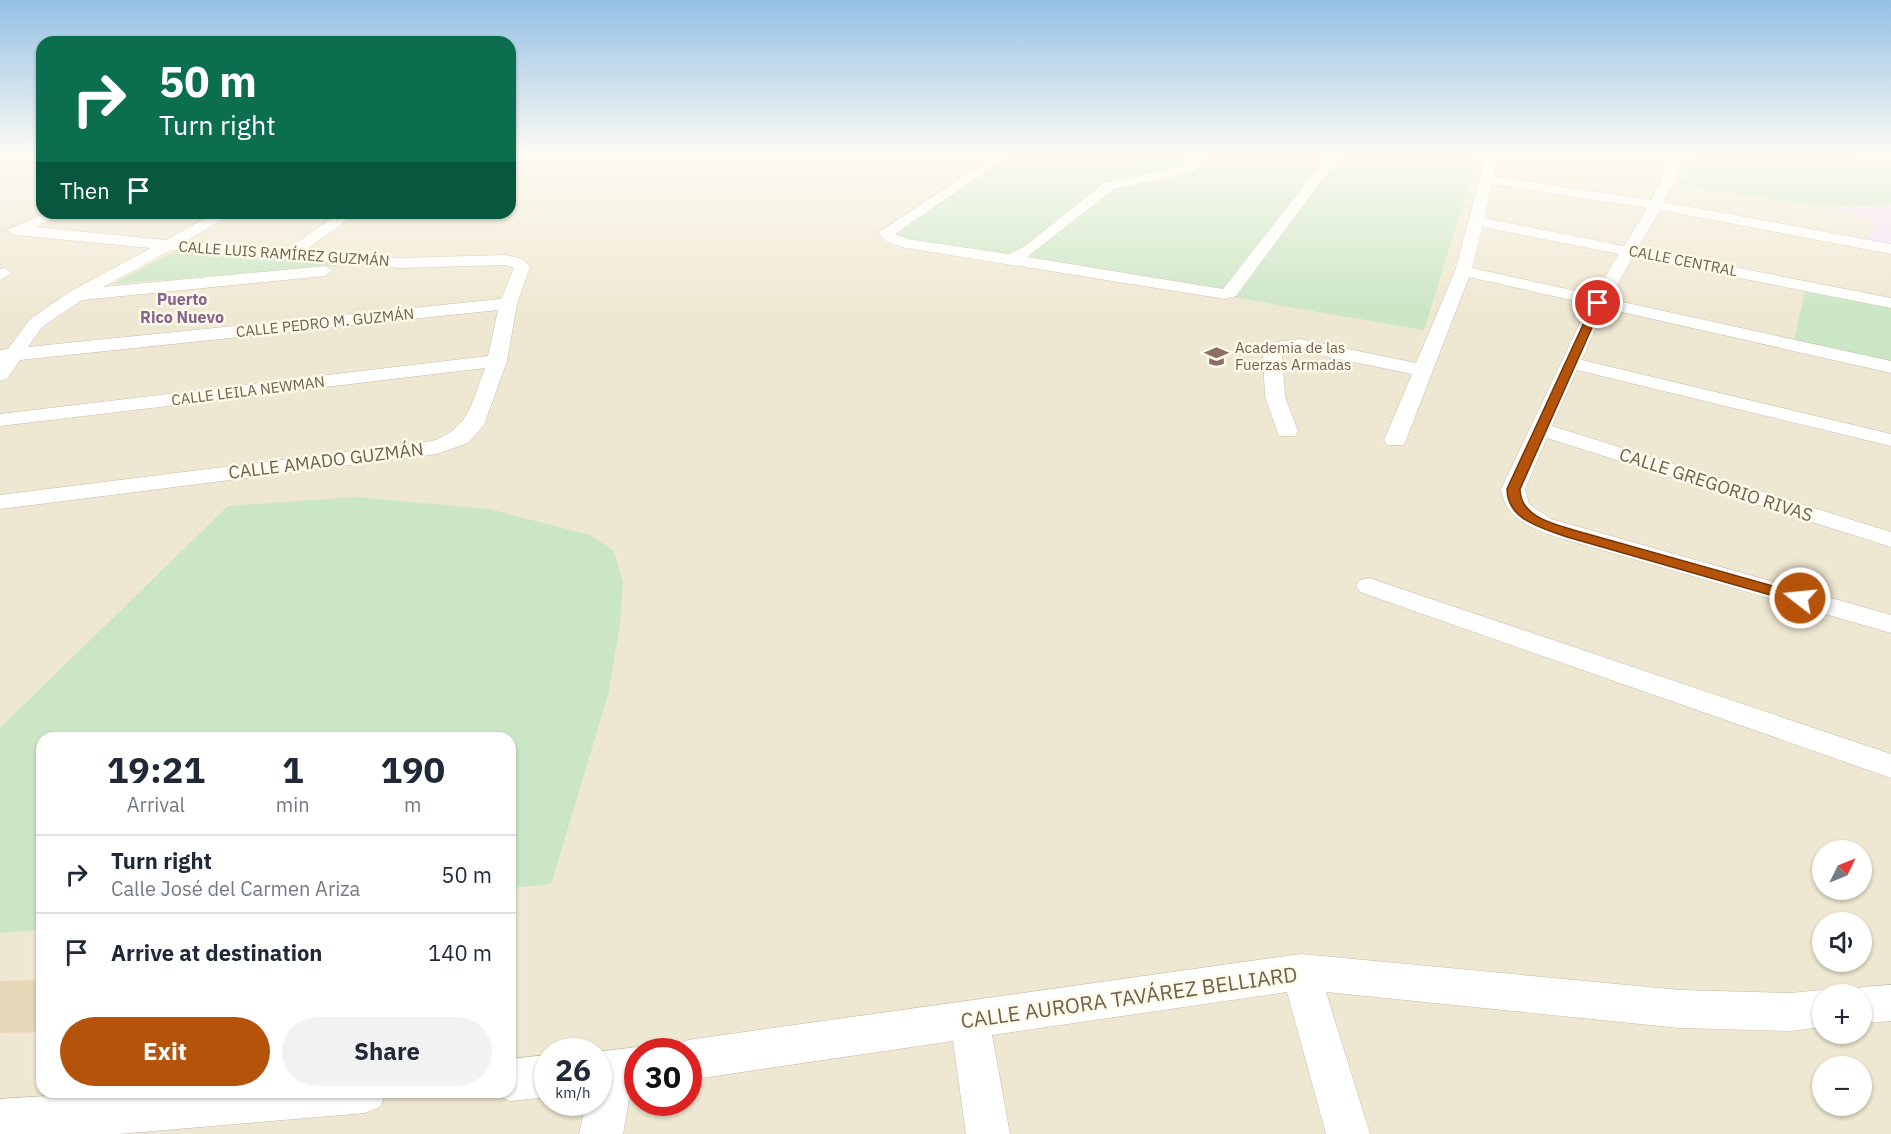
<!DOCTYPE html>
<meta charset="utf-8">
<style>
:root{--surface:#fff;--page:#f2f2f3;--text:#1f2937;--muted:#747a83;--line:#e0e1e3;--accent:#b45309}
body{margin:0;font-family:"IBM Plex Sans",sans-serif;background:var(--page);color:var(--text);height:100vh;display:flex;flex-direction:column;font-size:22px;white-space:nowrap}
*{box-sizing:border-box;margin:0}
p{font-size:20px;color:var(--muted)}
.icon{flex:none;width:33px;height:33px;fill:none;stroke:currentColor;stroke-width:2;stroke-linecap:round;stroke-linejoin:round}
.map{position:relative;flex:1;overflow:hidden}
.sheet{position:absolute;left:36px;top:732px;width:480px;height:366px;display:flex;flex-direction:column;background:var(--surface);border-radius:18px;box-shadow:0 2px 4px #0004}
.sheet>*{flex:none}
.hud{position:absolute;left:36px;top:36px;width:480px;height:183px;border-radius:18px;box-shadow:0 2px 4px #0004;background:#0b6e4f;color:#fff;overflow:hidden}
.needle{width:39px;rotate:47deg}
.fabs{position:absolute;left:1812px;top:840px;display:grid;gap:12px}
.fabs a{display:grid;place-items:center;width:60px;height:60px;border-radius:50%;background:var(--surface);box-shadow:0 2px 4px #0004;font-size:30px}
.speed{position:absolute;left:534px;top:1038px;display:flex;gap:12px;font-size:30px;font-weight:700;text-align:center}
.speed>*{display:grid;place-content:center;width:78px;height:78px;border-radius:50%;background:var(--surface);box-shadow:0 2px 4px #0004;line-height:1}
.speed small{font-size:15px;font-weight:400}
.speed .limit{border:9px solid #d22;background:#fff;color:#111}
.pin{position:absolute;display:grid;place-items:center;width:51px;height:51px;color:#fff;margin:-26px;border:3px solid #fff;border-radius:50%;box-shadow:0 2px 6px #0007}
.me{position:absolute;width:66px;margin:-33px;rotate:286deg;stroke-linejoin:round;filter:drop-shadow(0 0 4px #0008)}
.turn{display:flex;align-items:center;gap:21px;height:126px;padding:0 24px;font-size:27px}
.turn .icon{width:78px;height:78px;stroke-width:2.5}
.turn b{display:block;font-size:42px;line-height:51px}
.then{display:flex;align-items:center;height:57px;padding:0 24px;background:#0003;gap:12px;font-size:22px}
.eta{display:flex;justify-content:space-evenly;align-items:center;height:102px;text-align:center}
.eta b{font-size:36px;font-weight:700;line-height:42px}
.primary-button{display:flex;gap:12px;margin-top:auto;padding:12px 24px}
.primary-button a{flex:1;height:69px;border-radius:36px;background:var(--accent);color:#fff;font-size:24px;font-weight:700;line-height:69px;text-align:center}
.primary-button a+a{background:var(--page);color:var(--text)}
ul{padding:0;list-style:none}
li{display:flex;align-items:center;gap:18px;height:78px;padding:0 24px;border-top:2px solid var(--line)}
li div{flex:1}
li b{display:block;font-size:22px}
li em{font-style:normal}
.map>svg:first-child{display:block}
.residential{fill:#eee7d1;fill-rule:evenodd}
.industrial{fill:#eae6de}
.education{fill:#f3e1f6}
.green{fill:#cae6c4}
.building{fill:#e8d6b9}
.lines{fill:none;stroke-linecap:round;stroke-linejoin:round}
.street-casing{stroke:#c7bda9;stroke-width:1}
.street{fill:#fff;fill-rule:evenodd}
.route{fill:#b45309;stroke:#753606;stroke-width:1.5}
.labels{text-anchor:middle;stroke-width:5;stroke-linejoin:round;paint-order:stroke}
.far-street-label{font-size:15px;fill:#70614c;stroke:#fdfaea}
.far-education-label{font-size:15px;fill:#785e54;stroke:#fdfaea;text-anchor:start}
.far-neighbourhood-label{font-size:16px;font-weight:bold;fill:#88648c;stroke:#fdfaea}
.street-label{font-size:18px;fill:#70614c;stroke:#fdfaea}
.near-street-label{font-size:21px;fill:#70614c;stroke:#fdfaea}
</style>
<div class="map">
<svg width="1891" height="1134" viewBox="0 0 1891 1134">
<rect width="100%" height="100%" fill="#faf6e4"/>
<path class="residential" d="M0,155H42V213H510V155H1891V1134H0ZM42,738H510V1092H42ZM1822,850H1862V890H1822ZM1822,922H1862V962H1822ZM1822,994H1862V1034H1822ZM548,1052H598V1102H548ZM638,1052H688V1102H638ZM1822,1066H1862V1106H1822Z"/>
<path class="industrial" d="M0,155H42V193L0,208Z"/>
<path class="education" d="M1891,206V246L1867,241L1877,220L1830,208Z"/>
<path class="green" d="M1008,155H1478L1424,330L886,237Z
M1695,155H1856L1891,160V203C1822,212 1749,195 1680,184Z
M176,251L359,264L113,284Z
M1805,291L1891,308V363L1794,341Z
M355,497L489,509L590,535L614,551L623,582L620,624L608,695L551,884L510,888V738H42V930L0,933V728L228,506Z"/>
<path class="building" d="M42,980V1032L0,1033V981Z"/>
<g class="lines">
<defs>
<path id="street" d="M510,155H516V156L510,160Z
M995,155H1010L895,234L907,239L1009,254L1025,246L1104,183L1185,166L1195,155H1209L1194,172L1114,189L1027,257L1223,289L1328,155H1341L1236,296L1225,299L906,248L887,242L878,233Z
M1486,155H1498L1493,176L1651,200L1673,155H1686L1664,202L1891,244V254L1660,210L1638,248L1891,298V308L1633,257L1609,299L1891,361V373L1604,308L1582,360L1891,434V446L1577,370L1552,426L1891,532V547L1547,438L1525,489L1529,504L1551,519L1891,615V633L1563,539C1536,530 1506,522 1501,489L1589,304L1469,277L1406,440L1403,445H1387L1384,440L1412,374L1300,351H1287L1282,355L1285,397L1298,431L1295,436H1279L1265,397L1263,353L1276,342L1300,339L1416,363L1455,271ZM1492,184L1647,208L1624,246L1484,218ZM1482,227L1619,254L1594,295L1472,268Z
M45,213H65L35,227L166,240L215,213H233L185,242L284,251L340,213H357L303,252L400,258L505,255L523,259L530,267L517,304L507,361L484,425L468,443L437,454L0,509V495L433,441C471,426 471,403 485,368L0,426V414L488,356L498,310L20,360L7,379L0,381V350L8,349L30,319L71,291L151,248L15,235L7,230ZM171,250L400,268L505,265L514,268L501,299L28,347L42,327L82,300L325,276L333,271L325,266L103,287Z
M431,213H447L436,220L431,219L429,216Z
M4,268L12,273L0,280V269Z
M1369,578L1891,754V778L1360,592L1356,586L1360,580Z
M1301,954L1680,990L1791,993L1822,990L1832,994H1822V1027L1791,1031L1680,1028L1326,992L1370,1134H1326L1287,992L992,1035L1010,1134H966L953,1041L688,1080V1052H671L674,1046L688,1040Z
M1891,985V1021L1862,1023V994H1847L1848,992L1862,987Z
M638,1047L650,1052H638V1087L631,1088L623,1134H579L586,1102H598V1052Z
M548,1055V1097L510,1101L495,1095L494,1092H510V1059Z
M114,1092H386L380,1107L365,1113L119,1134H0V1099Z"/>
</defs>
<use href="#street" class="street-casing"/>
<use href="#street" class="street"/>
</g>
<linearGradient id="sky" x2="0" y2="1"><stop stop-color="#95c0e5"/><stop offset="0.49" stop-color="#fdfbf3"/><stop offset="1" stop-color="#fdfbf3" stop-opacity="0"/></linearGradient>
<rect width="1891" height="314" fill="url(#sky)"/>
<path class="route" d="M1598,301L1603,303L1520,489C1520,517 1554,524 1577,531L1805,595V602H1795L1567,537C1542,528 1507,520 1507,489L1593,303Z"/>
<defs>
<symbol id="school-bare" viewBox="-9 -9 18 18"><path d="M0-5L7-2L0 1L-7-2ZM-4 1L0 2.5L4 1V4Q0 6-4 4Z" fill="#8d6e63" stroke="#fdfaea" stroke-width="2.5" paint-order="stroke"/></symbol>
</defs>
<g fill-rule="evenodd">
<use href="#school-bare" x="1200" y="340" width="33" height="33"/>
</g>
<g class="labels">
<g class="far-street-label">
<text transform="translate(284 254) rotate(4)" y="5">CALLE LUIS RAMÍREZ GUZMÁN</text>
<text transform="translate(1683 261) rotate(11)" y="5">CALLE CENTRAL</text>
<text transform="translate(325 323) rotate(-6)" y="5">CALLE PEDRO M. GUZMÁN</text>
<text transform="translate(248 391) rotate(-7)" y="5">CALLE LEILA NEWMAN</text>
</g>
<g class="far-education-label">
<text x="1235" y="353">Academia de las<tspan x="1235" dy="17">Fuerzas Armadas</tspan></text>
</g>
<g class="far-neighbourhood-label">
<text x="182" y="305">Puerto<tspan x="182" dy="18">Rico Nuevo</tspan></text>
</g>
<g class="street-label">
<text transform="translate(326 461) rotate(-7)" y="6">CALLE AMADO GUZMÁN</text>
<text transform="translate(1716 485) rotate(18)" y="6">CALLE GREGORIO RIVAS</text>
</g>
<g class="near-street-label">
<text transform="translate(1129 998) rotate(-8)" y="7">CALLE AURORA TAVÁREZ BELLIARD</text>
</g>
</g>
</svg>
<div class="fabs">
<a><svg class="needle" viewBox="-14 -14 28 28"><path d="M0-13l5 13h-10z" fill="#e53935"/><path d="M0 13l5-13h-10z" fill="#747a83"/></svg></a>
<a><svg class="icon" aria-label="sound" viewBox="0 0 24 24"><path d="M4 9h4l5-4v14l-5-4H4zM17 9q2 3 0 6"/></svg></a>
<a>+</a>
<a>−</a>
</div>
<div class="speed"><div>26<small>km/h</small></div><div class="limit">30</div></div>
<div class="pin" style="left:1598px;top:303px;background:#d93025"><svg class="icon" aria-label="arrive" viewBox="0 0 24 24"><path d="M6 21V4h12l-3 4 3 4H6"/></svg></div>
<svg class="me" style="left:1800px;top:598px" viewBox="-20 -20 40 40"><circle r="17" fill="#b45309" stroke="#fff" stroke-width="3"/><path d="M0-11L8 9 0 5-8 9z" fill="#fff"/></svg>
<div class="hud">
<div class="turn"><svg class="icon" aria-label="right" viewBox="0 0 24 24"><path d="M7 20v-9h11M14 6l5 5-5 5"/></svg><div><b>50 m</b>Turn right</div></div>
<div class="then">Then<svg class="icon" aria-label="arrive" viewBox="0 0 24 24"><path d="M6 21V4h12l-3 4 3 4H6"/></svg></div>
</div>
<section class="sheet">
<div class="eta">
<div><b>19:21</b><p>Arrival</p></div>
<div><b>1</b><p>min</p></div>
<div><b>190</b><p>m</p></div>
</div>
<ul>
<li><svg class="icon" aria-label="right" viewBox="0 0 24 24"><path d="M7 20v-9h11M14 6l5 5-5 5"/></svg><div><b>Turn right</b><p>Calle José del Carmen Ariza</p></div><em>50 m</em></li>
<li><svg class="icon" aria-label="arrive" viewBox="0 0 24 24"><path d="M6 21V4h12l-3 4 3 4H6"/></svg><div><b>Arrive at destination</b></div><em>140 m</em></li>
</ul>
<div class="primary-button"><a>Exit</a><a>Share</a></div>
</section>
</div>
